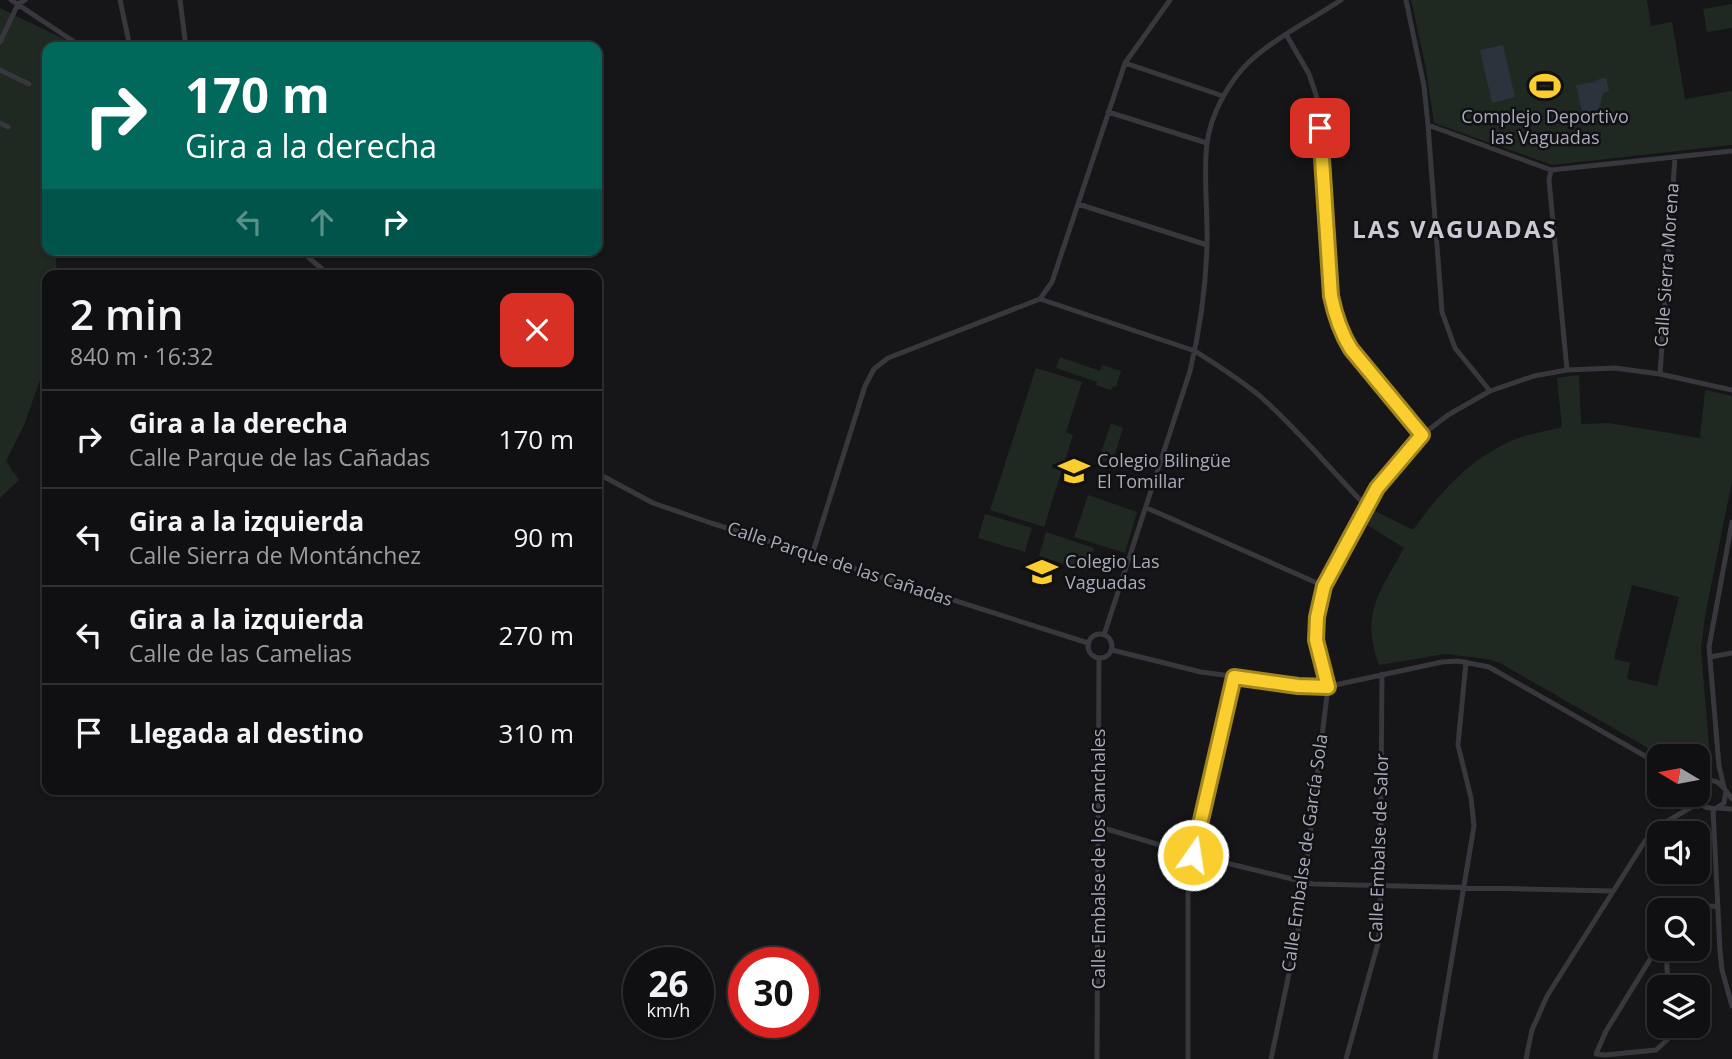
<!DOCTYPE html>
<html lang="es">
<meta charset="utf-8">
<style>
:root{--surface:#101012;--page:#19191b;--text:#f1f3f6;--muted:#9c9d9f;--line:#303032}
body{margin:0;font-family:"Open Sans",sans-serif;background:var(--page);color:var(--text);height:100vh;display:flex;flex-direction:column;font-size:26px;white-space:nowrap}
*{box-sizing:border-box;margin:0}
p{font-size:23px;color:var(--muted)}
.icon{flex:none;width:38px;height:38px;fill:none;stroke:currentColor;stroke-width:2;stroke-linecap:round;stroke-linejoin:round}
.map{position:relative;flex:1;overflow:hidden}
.drawer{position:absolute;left:42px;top:270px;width:560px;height:525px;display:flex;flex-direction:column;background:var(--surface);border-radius:14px;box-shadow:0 2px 5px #0004,0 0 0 2px var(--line)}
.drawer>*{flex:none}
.hud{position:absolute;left:42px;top:42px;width:560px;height:214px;border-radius:14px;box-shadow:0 2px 5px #0004,0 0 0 2px var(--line);background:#00695c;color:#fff;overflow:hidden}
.needle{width:46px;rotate:280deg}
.buttons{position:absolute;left:1647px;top:744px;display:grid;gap:14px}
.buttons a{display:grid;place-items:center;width:63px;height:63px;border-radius:14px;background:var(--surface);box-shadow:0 2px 5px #0004,0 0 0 2px var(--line);font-size:35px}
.speed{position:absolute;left:623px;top:947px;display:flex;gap:14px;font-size:35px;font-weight:700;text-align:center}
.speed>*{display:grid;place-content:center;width:91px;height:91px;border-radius:50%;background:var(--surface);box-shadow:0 2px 5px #0004,0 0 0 2px var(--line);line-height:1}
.speed small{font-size:18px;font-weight:400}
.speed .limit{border:10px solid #d22;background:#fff;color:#111}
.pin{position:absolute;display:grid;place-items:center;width:60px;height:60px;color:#fff;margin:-30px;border-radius:14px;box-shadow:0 4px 10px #0006}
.me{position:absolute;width:77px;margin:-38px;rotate:13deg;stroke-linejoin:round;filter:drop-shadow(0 0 5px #0008)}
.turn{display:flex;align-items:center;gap:24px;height:147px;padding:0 28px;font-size:32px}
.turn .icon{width:91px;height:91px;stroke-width:2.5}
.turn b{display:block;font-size:49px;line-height:60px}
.lanes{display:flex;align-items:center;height:66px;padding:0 28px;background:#0003;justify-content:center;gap:35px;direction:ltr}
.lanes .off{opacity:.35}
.round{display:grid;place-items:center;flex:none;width:74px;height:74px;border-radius:14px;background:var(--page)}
.head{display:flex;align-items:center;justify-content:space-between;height:119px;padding:0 28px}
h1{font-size:42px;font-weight:600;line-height:52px}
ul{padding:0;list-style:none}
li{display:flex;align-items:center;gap:21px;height:98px;padding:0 28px;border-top:2px solid var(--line)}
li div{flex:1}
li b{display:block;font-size:26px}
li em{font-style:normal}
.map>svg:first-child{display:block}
.green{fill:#202822;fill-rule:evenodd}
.water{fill:#2c333d}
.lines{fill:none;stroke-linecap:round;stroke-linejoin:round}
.street{stroke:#37373d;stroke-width:5}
.route-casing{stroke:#a2861e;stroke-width:18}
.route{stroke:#f9ce2e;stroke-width:12}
.labels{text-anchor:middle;stroke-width:5;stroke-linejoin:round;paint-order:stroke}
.poi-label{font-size:18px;fill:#a8abb9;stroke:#111113;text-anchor:start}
.street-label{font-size:18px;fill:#a8abb9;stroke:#111113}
.district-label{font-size:24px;font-weight:bold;letter-spacing:2px;fill:#c9cad5;stroke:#111113}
</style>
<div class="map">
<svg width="1732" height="1059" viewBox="0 0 1732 1059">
<rect width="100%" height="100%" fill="#161618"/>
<path class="green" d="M1411,0H1647L1651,26L1672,22L1685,99L1732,91V145L1552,165L1434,123L1426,69Z
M1732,4V28L1707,32L1703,9Z
M0,8L70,42L68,47H47V250H55L57,275H47V361L24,425L6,461L19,480L0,498Z
M1060,357L1100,371L1102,365L1121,371L1116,387L1113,386L1111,390L1096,385L1097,382L1056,368Z
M1036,368L1082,382L1066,432L1073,435L1044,527L990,510Z
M1579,375L1581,424L1609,423L1700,438L1705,390L1732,396V481L1705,616L1701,649L1710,758V765L1705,773L1698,775V756H1662L1500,663L1487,659L1445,654L1379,665C1360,613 1380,592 1404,548L1364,523L1371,509L1413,530C1440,493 1466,462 1509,442C1525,434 1545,432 1562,427L1557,378ZM1632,585L1679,597L1657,686L1627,679L1630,663L1614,659Z
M1111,423L1123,428L1112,463L1099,459Z
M1088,495L1137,512L1125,553L1074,537Z
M985,514L1032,528L1025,552L978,538Z
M1046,532L1094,548L1086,571L1039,556Z"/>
<path class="water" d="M1503,45L1515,97L1492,103L1480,50Z
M1606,78L1609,91L1603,93L1598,113L1583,116L1576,85L1596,82V80Z"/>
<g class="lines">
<path class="street" d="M11,0L82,47
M120,0L130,47
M180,0L186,47
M1406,0L1424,86L1428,125L1442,312L1455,348L1490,391
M1287,36L1309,74L1317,98L1334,311L1343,336L1351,349L1422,435
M0,42L18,4L25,0
M1125,63L1223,96
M0,70L29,84
M1108,112L1207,143
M0,123L8,127
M1428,125L1551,170L1732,151
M1551,170L1549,180L1567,370
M1078,204L1207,245
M300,250L329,275
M1040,299L1195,351C1217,365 1241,380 1261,397C1299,431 1331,470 1366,506
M1040,299L1052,282L1125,63L1170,0
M1660,374L1675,157
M597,473L653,503L711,523L1088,643
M1147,508L1324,586
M812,555L865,386L874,369L888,358L1040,299
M1088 646a12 12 0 1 1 24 0a12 12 0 1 1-24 0Z
M1104,635L1190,371C1200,329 1206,288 1207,244C1208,213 1203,174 1207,143C1211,114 1228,83 1248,63C1270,41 1314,18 1341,0
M1112,650L1201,672L1321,688L1442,662L1458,661L1489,667L1659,764
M1710,657L1732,653
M1724,787L1719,766L1709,647L1732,522
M1726,791L1724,803L1715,809L1705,807L1699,799L1701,786C1716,773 1723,787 1732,799
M1718,808L1732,809
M1713,809L1720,951L1722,970L1732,1006
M1100,827L1193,855L1313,884L1613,891
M1682,910L1686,907L1717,906
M1659,945L1606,1031L1596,1054L1605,1055L1656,1050L1668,1039L1669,1026
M1666,948L1668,987
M1097,1059L1099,658
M1188,1059V895L1191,866L1234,677
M1271,1059L1299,926L1328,687L1316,640L1317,617L1324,586L1377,488L1422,435L1448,415L1490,391L1534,376L1567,370L1615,368L1660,374L1732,390
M1346,1059L1378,943L1380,924L1382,674
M1435,1059L1474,826L1471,798L1458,745L1466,662
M1526,1059L1532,1030L1547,996L1645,841L1666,822L1700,802"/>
</g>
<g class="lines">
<defs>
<path id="route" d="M1193,855L1234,677L1298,686L1328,687L1316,640L1317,617L1324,586L1377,488L1422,435L1351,349C1341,333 1335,315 1331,296L1320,128"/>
</defs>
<use href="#route" class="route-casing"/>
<use href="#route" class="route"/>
</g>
<defs>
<symbol id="stadium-bare" viewBox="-9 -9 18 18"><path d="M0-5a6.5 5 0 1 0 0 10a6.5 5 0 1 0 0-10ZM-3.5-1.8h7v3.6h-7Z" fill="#f9ce2e" stroke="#111113" stroke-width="2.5" paint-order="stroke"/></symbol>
<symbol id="school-bare" viewBox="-9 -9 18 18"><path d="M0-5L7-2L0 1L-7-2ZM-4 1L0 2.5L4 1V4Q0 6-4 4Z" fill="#f9ce2e" stroke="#111113" stroke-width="2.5" paint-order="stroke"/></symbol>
</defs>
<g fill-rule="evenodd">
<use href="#stadium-bare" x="1523" y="64" width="44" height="44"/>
<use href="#school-bare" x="1052" y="449" width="44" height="44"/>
<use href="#school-bare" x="1020" y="550" width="44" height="44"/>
</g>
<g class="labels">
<g class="poi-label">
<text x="1545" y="123" text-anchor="middle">Complejo Deportivo<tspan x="1545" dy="21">las Vaguadas</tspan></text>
<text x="1097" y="467">Colegio Bilingüe<tspan x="1097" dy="21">El Tomillar</tspan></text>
<text x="1065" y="568">Colegio Las<tspan x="1065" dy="21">Vaguadas</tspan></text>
</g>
<g class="street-label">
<text transform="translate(1667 265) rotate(-86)" y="6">Calle Sierra Morena</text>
<text transform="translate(840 564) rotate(18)" y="6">Calle Parque de las Cañadas</text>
<text transform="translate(1379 848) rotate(-88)" y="6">Calle Embalse de Salor</text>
<text transform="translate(1305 853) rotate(-82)" y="6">Calle Embalse de García Sola</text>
<text transform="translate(1099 859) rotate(-90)" y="6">Calle Embalse de los Canchales</text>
</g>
<g class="district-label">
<text x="1455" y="238">LAS VAGUADAS</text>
</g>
</g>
</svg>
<div class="buttons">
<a><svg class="needle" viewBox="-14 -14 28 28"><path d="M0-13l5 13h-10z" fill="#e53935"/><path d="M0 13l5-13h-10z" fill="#9c9d9f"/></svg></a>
<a><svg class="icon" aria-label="sound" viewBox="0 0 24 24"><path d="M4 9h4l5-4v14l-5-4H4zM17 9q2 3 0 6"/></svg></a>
<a><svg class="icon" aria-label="search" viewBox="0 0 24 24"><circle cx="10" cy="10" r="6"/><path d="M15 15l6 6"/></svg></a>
<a><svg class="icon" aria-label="layers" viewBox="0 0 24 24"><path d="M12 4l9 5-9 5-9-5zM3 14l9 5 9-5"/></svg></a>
</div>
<div class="speed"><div>26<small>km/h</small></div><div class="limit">30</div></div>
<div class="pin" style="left:1320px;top:128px;background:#d93025"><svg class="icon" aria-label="arrive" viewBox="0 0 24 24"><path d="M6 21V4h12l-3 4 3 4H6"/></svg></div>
<svg class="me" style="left:1193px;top:855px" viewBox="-20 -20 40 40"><circle r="17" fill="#f9ce2e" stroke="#fff" stroke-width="3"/><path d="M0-11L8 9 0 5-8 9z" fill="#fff"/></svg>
<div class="hud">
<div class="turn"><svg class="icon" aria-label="right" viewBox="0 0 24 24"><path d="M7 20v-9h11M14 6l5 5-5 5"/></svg><div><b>170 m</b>Gira a la derecha</div></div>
<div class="lanes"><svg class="icon off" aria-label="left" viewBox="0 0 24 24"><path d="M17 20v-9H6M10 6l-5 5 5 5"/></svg><svg class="icon off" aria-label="ahead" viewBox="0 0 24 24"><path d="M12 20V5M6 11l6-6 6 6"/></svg><svg class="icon" aria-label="right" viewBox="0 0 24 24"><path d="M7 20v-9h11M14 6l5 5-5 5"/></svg></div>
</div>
<section class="drawer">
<div class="head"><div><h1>2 min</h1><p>840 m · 16:32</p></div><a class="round" style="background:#d93025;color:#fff"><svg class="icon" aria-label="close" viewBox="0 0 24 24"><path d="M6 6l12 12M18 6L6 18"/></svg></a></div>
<ul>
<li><svg class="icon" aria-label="right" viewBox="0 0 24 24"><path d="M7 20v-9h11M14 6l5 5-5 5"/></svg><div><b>Gira a la derecha</b><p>Calle Parque de las Cañadas</p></div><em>170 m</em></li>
<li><svg class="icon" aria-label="left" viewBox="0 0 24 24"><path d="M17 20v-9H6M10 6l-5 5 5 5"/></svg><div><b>Gira a la izquierda</b><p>Calle Sierra de Montánchez</p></div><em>90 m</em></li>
<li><svg class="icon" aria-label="left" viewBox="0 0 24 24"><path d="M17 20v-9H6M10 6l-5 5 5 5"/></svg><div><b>Gira a la izquierda</b><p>Calle de las Camelias</p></div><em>270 m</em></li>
<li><svg class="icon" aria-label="arrive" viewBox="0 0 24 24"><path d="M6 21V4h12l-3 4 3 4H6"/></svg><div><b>Llegada al destino</b></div><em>310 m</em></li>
</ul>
</section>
</div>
